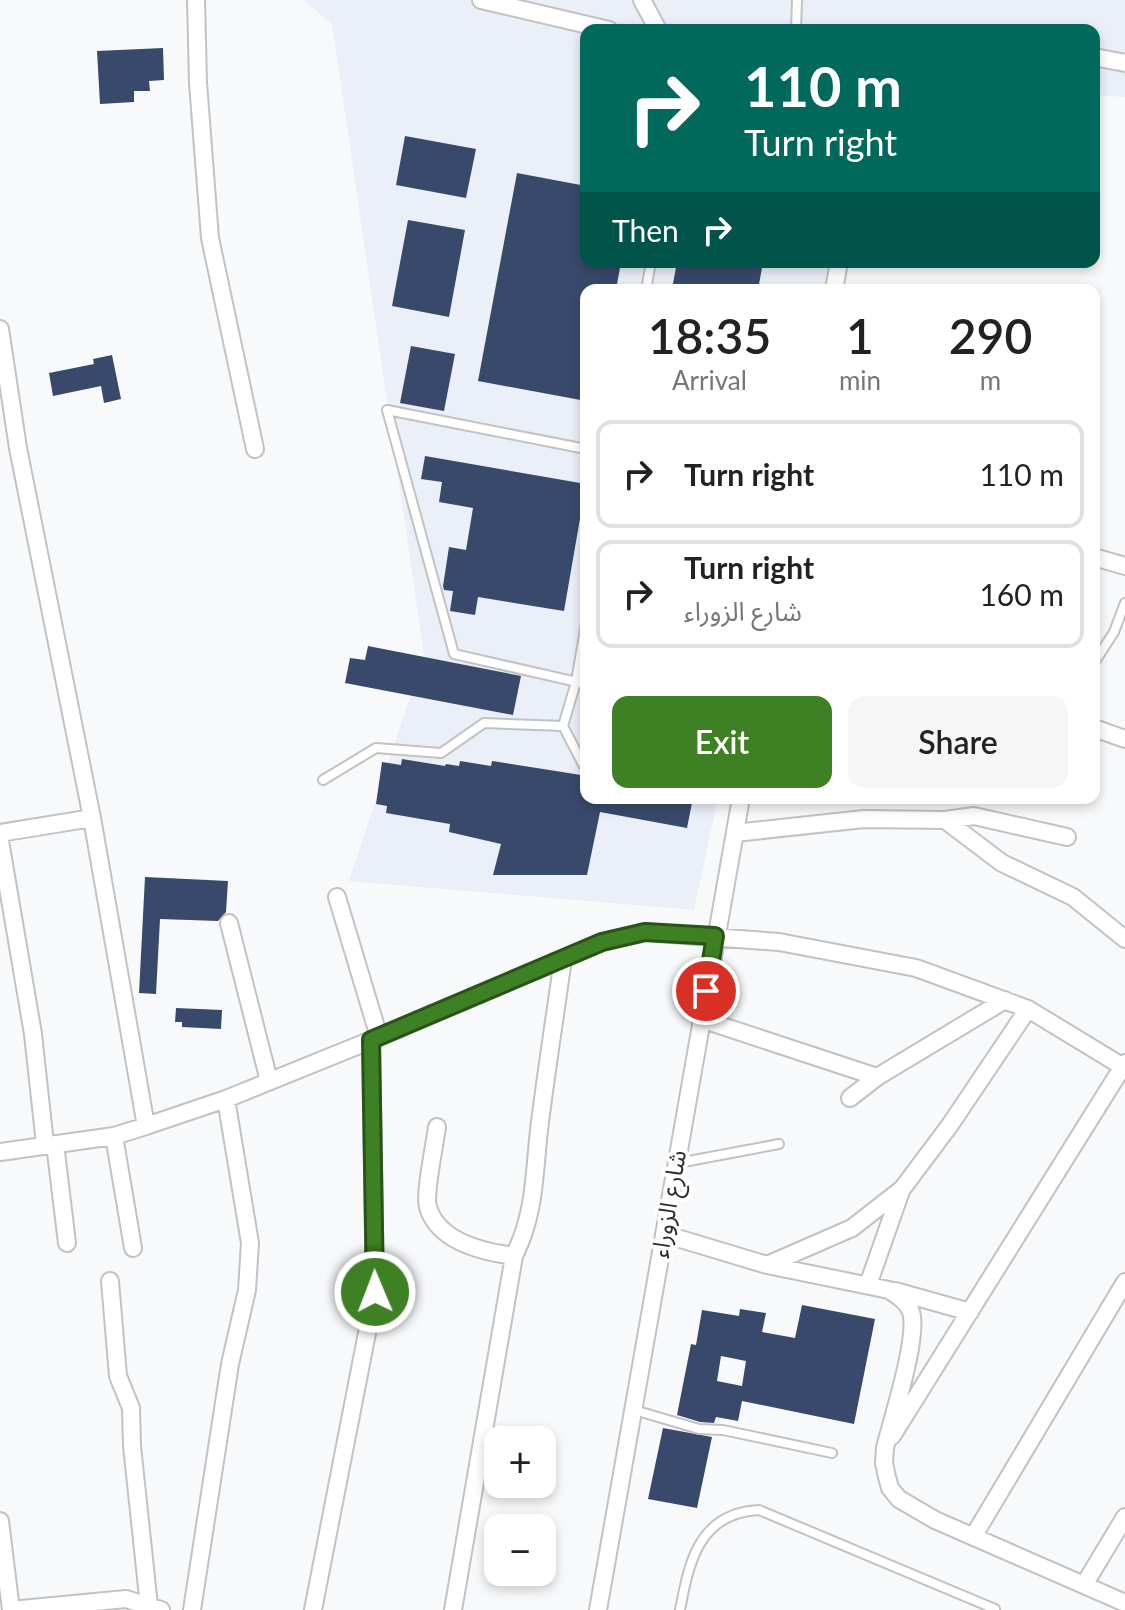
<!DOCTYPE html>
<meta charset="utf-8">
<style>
:root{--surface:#fff;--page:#f6f6f6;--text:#222;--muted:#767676;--line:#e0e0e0;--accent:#3e8124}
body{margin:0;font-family:Lato,"Noto Sans Arabic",sans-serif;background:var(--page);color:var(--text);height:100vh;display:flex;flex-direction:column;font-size:30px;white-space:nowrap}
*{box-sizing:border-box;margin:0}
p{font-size:26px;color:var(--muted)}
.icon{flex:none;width:44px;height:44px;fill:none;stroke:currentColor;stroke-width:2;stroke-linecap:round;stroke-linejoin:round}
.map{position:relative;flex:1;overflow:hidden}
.details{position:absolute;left:580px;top:284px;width:520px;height:520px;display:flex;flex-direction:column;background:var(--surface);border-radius:16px;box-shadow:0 4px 12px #0003}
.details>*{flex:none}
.top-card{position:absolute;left:580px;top:24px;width:520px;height:244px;border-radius:16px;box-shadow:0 4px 12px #0003;background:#00695c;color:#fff;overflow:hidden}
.fabs{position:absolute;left:484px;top:1426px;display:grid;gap:16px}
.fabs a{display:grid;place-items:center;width:72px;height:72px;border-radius:16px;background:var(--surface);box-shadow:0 4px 12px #0003;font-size:40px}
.pin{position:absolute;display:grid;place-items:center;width:68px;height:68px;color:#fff;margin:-34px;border:4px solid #fff;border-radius:50%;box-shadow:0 2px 8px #0007}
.me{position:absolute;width:88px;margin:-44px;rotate:359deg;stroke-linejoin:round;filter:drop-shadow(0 0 6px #0008)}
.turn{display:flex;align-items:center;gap:28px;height:168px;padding:0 32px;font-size:36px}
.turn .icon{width:104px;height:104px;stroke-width:2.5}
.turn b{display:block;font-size:56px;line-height:68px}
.then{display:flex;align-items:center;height:76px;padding:0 32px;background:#0003;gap:16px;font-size:30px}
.eta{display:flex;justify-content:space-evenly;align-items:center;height:136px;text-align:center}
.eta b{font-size:48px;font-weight:600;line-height:56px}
.button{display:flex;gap:16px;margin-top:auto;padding:16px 32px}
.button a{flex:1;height:92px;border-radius:16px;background:var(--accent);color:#fff;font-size:32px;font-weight:600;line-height:92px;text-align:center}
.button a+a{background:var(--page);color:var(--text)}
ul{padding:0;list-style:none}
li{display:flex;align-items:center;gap:24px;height:108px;margin:0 16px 12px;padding:0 16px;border:4px solid var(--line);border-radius:16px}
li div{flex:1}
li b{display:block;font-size:30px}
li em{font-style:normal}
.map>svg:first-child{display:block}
.built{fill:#ebeff8}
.building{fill:#38496b;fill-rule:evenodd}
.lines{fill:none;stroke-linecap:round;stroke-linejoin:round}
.lane-casing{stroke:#c1c2c3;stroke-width:12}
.street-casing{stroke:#c1c2c3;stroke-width:20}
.lane{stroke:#fff;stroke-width:8}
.street{stroke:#fff;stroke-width:16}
.route-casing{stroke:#285417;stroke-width:20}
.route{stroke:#3e8124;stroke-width:14}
.labels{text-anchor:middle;stroke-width:8;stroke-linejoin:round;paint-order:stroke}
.street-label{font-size:24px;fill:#2d2d2e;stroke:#fff}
</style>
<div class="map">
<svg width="1125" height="1610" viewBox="0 0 1125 1610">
<rect width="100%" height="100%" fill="#f8f9fb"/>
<path class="built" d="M303,0H1125V97L1094,95V30H586V262H835L829,290H586V798H718L694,910L349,881L424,655L332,24Z"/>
<path class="building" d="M163,48L164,80L149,81L150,91H134V102L100,104L97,51Z
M405,136L476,149L466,198L396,185Z
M517,173L586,186V262H621L616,290H586V401L478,381Z
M408,220L465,230L449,317L392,306Z
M677,262H763L758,290L672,289Z
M411,346L455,354L444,411L400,403Z
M112,355L121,399L104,403L101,386L53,396L49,373L94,364L93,359Z
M425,456L586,484L564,611L478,597L475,615L450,611L453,591L444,590L443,586L449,547L466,550L473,508L439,502L442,482L421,479Z
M368,646L521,676L513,715L345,683L350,658L365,660Z
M402,759L445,766L446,764L459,766L460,761L491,766L492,761L581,775L586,777V798H693L687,828L600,812L587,875H493L501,844L449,832L450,824L386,813L387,806L376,804L382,762L401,765Z
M145,877L228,881L226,912L218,921L160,919L156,994L139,993Z
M176,1008L222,1010L221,1029L182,1027V1022H175Z
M802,1305L875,1319L854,1424L742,1401L738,1421L716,1417L714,1423L700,1422L677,1415L691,1344L696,1345L702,1310L739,1316L740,1309L766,1313L762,1332L795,1338ZM721,1356L746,1361L742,1386L717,1381Z
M663,1428L712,1437L697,1508L648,1499Z"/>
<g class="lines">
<defs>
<path id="lane" d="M796,30L797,0
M646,290L651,262
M586,449L387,410L454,654L586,684
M586,623L576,682L563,726L586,770
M1094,663L1114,632L1125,603
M323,780L376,748L441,753L484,723L563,726
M678,1163L779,1144
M634,1410L699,1429L723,1430L832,1453
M680,1610C689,1562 699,1513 759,1510L995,1609"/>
<path id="street" d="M196,0L198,83L210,238L255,449
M481,0L609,30
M642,0L658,30
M1094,57L1125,63
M834,290L839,262
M0,329L18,448L92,818L146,1126
M1094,557L1125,566
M1094,728L1125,739
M945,820L1002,863L1073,897L1125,939
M0,833L92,818
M735,833L864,819L945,820L974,816L1067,837
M0,841L33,1034L45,1144
M337,897L379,1037
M229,923L269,1081
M701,1019L877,1077
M850,1098L877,1077L1005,1000
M437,1127C435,1143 424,1195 428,1207C438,1242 483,1252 514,1256
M114,1136L133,1248
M55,1144L67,1243
M0,1152L114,1136L146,1126L226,1099L379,1037L602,942L645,932L779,942L916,968L1028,1009L1125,1068
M664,1234L767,1265L889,1290C897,1295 908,1302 911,1312C919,1337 892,1419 885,1448L884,1463L887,1477L890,1488L899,1499L935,1520L1125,1603
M767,1265L852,1228L902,1189L950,1125L1028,1009
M110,1281L118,1376L131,1408L132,1446L149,1606
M868,1285L901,1191
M895,1291L970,1312
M892,1436L1125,1063
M0,1521L11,1610
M973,1537L1125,1282
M1084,1585L1125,1517
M11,1610L126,1599L161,1610
M192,1610L230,1364L247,1290L250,1243L226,1099
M313,1610L375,1292L371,1040
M453,1610L514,1256C535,1214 534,1176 539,1130C546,1073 555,1016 563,959
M598,1610L741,798"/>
</defs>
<use href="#lane" class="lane-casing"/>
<use href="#street" class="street-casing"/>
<use href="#lane" class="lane"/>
<use href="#street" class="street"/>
</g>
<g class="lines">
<defs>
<path id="route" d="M375,1292L371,1040L602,942L645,932L715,936L706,991"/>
</defs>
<use href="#route" class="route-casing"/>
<use href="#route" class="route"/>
</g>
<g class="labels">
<g class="street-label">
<text transform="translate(669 1204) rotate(-80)" y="8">شارع الزوراء</text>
</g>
</g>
</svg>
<div class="fabs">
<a>+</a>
<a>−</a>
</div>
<div class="pin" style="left:706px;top:991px;background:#d93025"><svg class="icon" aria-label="arrive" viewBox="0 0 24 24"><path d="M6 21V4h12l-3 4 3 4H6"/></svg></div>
<svg class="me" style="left:375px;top:1292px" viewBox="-20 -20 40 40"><circle r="17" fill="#3e8124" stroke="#fff" stroke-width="3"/><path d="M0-11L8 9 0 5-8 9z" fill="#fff"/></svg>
<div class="top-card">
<div class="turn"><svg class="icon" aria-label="right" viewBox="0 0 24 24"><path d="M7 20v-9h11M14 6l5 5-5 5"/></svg><div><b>110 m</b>Turn right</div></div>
<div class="then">Then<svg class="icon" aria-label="right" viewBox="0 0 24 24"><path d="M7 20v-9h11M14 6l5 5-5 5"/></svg></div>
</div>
<section class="details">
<div class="eta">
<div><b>18:35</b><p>Arrival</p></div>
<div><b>1</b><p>min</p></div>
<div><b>290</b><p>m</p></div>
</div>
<ul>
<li><svg class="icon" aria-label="right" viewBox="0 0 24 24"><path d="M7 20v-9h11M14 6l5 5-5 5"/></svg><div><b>Turn right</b></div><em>110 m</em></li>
<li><svg class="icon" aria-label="right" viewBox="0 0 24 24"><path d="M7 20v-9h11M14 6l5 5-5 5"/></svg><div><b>Turn right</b><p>شارع الزوراء</p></div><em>160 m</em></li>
</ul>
<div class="button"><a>Exit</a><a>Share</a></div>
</section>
</div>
